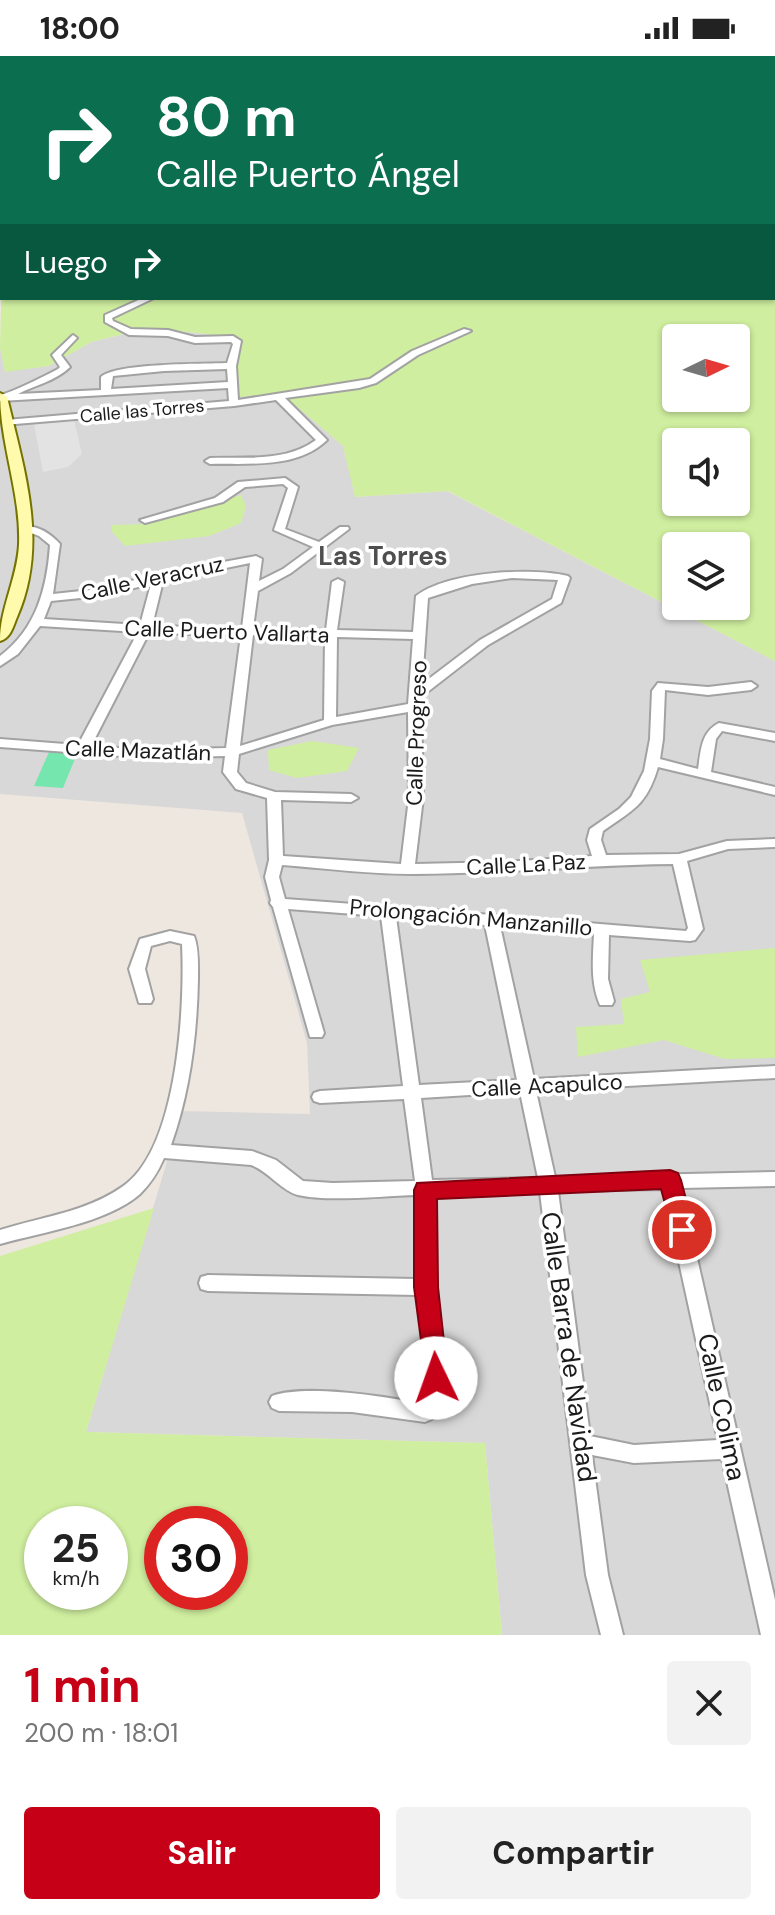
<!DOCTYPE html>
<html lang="es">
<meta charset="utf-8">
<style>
:root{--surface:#fff;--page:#f2f2f2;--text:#222;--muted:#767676;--accent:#c60017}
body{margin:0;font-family:"DM Sans",sans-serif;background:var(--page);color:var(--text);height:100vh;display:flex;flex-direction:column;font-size:30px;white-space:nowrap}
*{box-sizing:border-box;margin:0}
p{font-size:26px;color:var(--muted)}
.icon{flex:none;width:44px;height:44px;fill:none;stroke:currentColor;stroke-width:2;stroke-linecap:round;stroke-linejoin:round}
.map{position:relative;height:1579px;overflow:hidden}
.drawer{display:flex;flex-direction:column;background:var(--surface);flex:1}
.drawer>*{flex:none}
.banner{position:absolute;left:0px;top:0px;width:776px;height:244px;box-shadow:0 2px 6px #0004;background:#0b6e4f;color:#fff;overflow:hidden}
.needle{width:52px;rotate:85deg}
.fabs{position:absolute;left:662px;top:268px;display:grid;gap:16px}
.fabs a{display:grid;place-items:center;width:88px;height:88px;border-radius:8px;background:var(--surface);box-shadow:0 2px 6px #0004;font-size:40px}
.speed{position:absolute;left:24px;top:1450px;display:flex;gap:16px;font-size:40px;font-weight:700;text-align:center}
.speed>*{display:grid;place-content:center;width:104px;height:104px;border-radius:50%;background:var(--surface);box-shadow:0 2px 6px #0004;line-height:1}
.speed small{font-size:20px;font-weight:400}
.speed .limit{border:12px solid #d22;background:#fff;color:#111}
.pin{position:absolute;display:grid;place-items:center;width:68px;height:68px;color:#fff;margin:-34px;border:4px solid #fff;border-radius:50%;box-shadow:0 2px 8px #0007}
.me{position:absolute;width:88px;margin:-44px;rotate:357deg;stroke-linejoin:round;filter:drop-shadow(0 0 6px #0008)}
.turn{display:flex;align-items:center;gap:28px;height:168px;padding:0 24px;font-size:36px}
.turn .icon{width:104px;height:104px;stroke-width:2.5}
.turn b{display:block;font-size:56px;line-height:68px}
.then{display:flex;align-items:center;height:76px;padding:0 24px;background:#0003;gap:16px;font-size:30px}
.round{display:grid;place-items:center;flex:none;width:84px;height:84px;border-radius:8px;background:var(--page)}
.overview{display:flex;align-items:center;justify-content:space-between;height:136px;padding:0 24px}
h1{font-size:48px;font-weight:700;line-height:60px;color:var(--accent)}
.cta{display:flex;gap:16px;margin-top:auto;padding:16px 24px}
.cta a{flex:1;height:92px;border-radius:8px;background:var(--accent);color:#fff;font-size:32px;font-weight:700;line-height:92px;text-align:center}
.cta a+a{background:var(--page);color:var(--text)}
.status{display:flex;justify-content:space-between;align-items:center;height:56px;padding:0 40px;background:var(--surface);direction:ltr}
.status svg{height:22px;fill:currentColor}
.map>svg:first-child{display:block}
.residential{fill:#d9d8d8}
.grass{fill:#cfee9f;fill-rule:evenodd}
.pitch{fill:#75e6ad}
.parking{fill:#e3e3e3}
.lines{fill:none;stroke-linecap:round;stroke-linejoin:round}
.minor-casing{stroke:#a2a2a2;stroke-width:4}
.secondary-casing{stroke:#747300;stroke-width:4}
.minor{fill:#fff;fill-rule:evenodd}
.secondary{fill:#fffaac;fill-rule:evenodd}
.route{fill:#c60017;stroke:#81000f;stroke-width:2}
.labels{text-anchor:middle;stroke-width:7;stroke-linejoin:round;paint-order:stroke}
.far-street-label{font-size:18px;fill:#1b1b1b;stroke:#fff}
.street-label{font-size:22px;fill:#1b1b1b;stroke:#fff}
.far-district-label{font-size:26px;font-weight:bold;fill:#4e4e4e;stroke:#fff}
.near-street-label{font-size:26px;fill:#1b1b1b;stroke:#fff}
</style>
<div class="status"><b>18:00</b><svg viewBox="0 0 49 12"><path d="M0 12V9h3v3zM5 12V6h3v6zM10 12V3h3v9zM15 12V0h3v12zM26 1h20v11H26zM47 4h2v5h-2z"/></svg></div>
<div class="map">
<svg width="775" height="1579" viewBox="0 0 775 1579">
<rect width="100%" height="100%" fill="#eee7df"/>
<path class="residential" d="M0,0H409V2H2V132Z
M150,272L236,281L243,288L236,306L281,336L343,390L356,441L447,435L775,605V1579H502L485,1387L86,1376L182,1055L310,1058L307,987L242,757L0,738V292L5,315L49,310L91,286Z"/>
<path class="grass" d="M775,92V605L448,435L355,441L343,390L281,337L240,341L236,306L243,288L236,281L149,272L91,286L49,310L5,316L0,292L2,211V242H774ZM676,282H736V342H676ZM676,386H736V446H676ZM676,490H736V550H676Z
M241,439L246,450L241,467L209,480L125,490L112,476L111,469L147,468Z
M312,685L359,692L347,715L297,722L269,714L268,694Z
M775,892V1002L725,1003L664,984L578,1001L576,971L624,968L621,943L650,936L640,904Z
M154,1152L86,1376L485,1387L502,1579H0V1200ZM42,1468H110V1536H42ZM162,1468H230V1536H162Z"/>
<path class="pitch" d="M49,696L77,698L63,732L34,730Z"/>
<path class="parking" d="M74,364L82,398L68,411L43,416L34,368Z"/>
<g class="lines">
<defs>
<path id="minor" d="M112,0H118L111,2Z
M310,0H325L326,1L302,2Z
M760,0H775V3Z
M774,14H775L774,20Z
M2,17V21L0,22V18Z
M774,26H775V30H774Z
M0,39H2V43H0Z
M774,43H775V47H774Z
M0,53H2V57H0Z
M774,59H775V63H774Z
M2,69V73L0,74V70Z
M0,88H2L0,93Z
M0,122H2V127H0Z
M143,242H154L112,262L113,265L131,273L168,274L195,281L233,280L241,285L236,310L238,344L370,323L412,295L464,273L471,275L418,299L376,327L359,332L285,342L327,384C297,413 248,407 210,408L205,405L210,402C246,401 286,406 316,384L276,344L234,350L3,369V365L6,364L229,345L228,332L0,345V339C11,337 47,319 58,313L60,311L52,299L73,279L77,282L61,299L70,311C56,325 35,329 18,338L101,334V321C116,307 203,308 227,307L233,288L231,286L195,287L168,280L129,279L105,266V259ZM227,313L228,326L111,333L113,320L164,315Z
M285,422L298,431L285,473L319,486L340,471H348L349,473L291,517L258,535L253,572L326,574L332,526L338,523L344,526L337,574L413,576L416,540C447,516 530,511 568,520L570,522L561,547L488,589L421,641L423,742L415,808L504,806L592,800L587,784L590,773L619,753L631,741L644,715L650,683L652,635L658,627L708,631L751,626L757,630L751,634L708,639L665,634L663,683L660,703L698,713C701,694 701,676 719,667L775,677V685L722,675L716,683L711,716L775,731V739L658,711C647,749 633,754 603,775L601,784L606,799L679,798L727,785L775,783V791L728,793L687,805L703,873L695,884L690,885L609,879L608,923L614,945L612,949H600C590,926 593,902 594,877L500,870L534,1023L775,1010V1022L536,1035L555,1121L775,1116V1130L681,1132L775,1544V1579H761L722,1403L634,1407L592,1399L608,1519L623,1579H601L586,1519L540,1136L434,1139L435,1231L446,1322L432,1363L425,1366L352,1356L279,1355L272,1352L269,1346L272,1340C303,1328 385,1340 418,1347L426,1322L418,1239L208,1235L201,1233L199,1227L201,1221L208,1219L417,1223L416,1139C384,1140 327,1146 298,1139C282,1135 268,1115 251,1109L164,1102C158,1116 151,1127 140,1138C107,1167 42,1176 0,1188V1174C41,1161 86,1156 122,1131C178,1094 185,950 182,888L170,885L151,890L145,913L153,943L151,947H139L129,913L140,883L170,875L194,880C199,893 198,910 198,923C197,979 190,1036 171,1089L252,1095L276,1104L303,1125L333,1127L415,1125L404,1043L320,1047L314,1045L312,1041L314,1037L320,1035L403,1030L381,860L288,853L324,977L322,981H310L273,851L270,847L271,844L265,821L269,804L267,742L236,733L223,716L225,700L148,702L0,691V683L78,689L138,576L40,570L18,598L0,610V600C36,573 47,533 50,489L39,480L23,474V470C38,469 51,478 60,488L53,538L100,533L158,518L256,500L262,503L259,525L283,513L313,491L274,474L288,432L283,428L245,431L223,446L145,467L140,464L215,442L238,426ZM250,507L242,572L152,570L163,525ZM512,522L558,524L552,543L480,584L422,628L428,542L472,528ZM151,528L140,569L44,563L51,545L100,540ZM149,577L241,579L226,692L148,694L91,690ZM253,579L325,581L324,664L240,690ZM337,581L413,583L408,648L336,661ZM408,656L409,742L401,808L283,800L281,744L351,746L358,742L351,738L275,736L246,727L237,716L239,698L332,669ZM673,808L688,872L686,875L393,851L387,848L381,850L285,843L279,821L282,809C324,812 368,818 410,818C498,818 585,809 673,808ZM396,861L485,869L517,1024L419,1029ZM520,1036L538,1122L432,1124L421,1042ZM663,1133L718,1384L634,1389L590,1380L558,1135Z"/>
<path id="secondary" d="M0,109L2,110V116L0,115Z
M0,337L7,341C24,414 49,488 17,561C13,570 11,582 0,585C0,552 17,523 19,489C21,437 0,389 0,337Z"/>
</defs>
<use href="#minor" class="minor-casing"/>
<use href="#secondary" class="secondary-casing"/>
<use href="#minor" class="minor"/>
<use href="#secondary" class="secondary"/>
</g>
<path class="route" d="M670,1114L678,1117L681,1124L694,1174L690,1181L682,1184L674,1181L661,1133L437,1143L438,1231L448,1322L445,1330L436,1334L427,1330L414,1231V1134L417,1127Z"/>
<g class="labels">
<g class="far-street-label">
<text transform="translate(142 355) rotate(-5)" y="6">Calle las Torres</text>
</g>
<g class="street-label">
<text transform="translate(152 522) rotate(-12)" y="8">Calle Veracruz</text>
<text transform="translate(227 575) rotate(2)" y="8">Calle Puerto Vallarta</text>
<text transform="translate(416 677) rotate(-88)" y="8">Calle Progreso</text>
<text transform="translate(138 694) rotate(2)" y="8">Calle Mazatlán</text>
<text transform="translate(526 808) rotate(-3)" y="8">Calle La Paz</text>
<text transform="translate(471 861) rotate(5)" y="8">Prolongación Manzanillo</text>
<text transform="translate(547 1029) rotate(-3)" y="8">Calle Acapulco</text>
</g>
<g class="far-district-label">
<text x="383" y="509">Las Torres</text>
</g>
<g class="near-street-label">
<text transform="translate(569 1291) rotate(82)" y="9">Calle Barra de Navidad</text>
<text transform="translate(722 1351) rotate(78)" y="9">Calle Colima</text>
</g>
</g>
</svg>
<div class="fabs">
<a><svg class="needle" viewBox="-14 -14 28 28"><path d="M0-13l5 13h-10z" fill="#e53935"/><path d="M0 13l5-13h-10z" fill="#767676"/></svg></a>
<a><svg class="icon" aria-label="sound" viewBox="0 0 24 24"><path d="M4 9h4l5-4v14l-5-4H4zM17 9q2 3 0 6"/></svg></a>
<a><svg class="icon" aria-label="layers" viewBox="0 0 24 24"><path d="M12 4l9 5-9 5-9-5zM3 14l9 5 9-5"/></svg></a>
</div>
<div class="speed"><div>25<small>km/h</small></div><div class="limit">30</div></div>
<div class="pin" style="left:682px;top:1174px;background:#d93025"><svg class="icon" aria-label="arrive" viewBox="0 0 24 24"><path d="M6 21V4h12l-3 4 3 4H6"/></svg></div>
<svg class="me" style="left:436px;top:1322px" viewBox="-20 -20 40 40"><circle r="19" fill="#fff"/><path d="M0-13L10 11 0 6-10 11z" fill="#c60017"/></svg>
<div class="banner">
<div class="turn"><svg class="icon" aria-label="right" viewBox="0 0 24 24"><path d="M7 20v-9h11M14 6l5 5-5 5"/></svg><div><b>80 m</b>Calle Puerto Ángel</div></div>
<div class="then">Luego<svg class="icon" aria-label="right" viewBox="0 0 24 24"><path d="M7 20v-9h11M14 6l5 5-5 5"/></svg></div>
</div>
</div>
<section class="drawer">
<div class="overview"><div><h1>1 min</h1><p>200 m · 18:01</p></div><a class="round"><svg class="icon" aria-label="close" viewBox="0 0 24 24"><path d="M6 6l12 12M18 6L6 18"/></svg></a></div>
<div class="cta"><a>Salir</a><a>Compartir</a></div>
</section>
